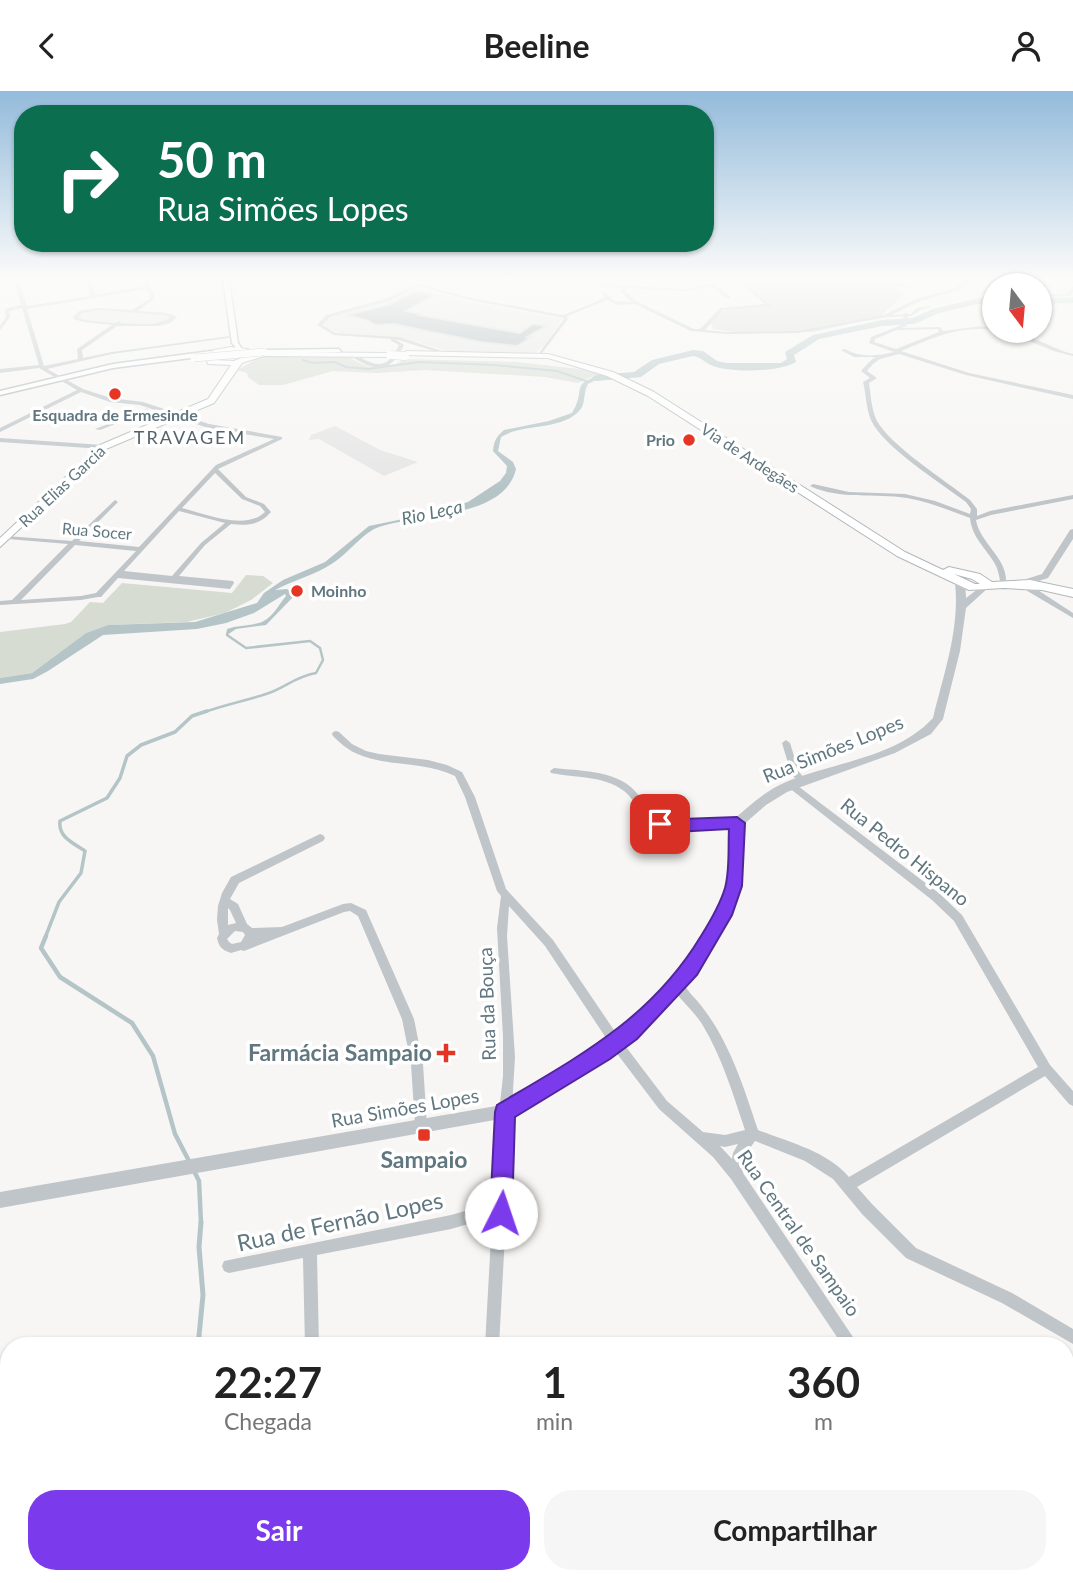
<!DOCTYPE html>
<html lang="pt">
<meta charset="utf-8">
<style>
:root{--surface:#fff;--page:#f6f6f6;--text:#222;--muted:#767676;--accent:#7c3aed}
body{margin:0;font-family:Lato,sans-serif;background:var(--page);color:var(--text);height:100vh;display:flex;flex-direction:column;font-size:26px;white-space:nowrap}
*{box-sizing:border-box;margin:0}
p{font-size:23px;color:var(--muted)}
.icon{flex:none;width:38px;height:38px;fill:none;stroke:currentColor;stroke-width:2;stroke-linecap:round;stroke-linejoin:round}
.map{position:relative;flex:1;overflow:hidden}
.drawer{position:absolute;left:0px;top:1246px;width:1074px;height:247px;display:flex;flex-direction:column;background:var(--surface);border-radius:28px 28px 0 0;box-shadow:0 2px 5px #0004}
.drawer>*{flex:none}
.hud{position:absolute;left:14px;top:14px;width:700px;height:147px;border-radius:28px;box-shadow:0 2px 5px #0004;background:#0b6e4f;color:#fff;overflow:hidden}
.needle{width:46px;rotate:164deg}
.fabs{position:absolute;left:982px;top:182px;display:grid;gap:14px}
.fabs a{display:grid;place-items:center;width:70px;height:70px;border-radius:50%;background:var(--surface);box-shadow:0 2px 5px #0004;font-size:35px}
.pin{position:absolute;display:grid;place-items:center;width:60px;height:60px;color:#fff;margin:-30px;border-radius:14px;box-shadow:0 4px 10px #0006}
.me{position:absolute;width:77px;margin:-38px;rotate:4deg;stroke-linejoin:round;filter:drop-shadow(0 0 5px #0008)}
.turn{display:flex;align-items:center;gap:24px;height:147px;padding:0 28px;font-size:32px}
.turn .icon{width:91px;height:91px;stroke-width:2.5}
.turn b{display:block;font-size:49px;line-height:60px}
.eta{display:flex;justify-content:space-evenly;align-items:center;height:119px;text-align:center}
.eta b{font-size:42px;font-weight:700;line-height:49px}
.action{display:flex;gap:14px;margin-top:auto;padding:14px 28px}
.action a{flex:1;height:80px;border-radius:28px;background:var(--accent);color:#fff;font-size:28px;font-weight:700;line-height:80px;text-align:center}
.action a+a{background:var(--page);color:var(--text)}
header{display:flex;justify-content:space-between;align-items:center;height:91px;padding:0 28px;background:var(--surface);font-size:32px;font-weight:700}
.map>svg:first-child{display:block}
.built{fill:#e5e6e5}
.green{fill:#d7dcd3}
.water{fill:#b5c5c7}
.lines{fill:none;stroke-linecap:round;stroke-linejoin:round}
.stream-far4{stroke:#b5c5c7;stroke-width:2}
.stream-far3{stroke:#b5c5c7;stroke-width:2.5}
.stream-far2{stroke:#b5c5c7;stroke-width:3.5}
.stream-far1{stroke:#b5c5c7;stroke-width:4.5}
.stream{stroke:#b5c5c7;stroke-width:5}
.river{fill:#b5c5c7;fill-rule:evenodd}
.building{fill:#a4b0b3;stroke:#d8d8d6;stroke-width:2}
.minor-tunnel{stroke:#d2d6d7;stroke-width:6;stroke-dasharray:6 2.5;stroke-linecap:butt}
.secondary-casing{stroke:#afb8bb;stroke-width:3}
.primary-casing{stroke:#b1b8ba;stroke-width:2}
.minor{fill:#bfc5c8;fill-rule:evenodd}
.tertiary{fill:#bfc5c8;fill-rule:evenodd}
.secondary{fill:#fff;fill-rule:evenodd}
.primary{fill:#fff;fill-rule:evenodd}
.secondary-bridge-casing{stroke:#afb8bb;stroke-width:8;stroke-linecap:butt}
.primary-bridge-casing{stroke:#b1b8ba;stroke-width:9;stroke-linecap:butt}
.minor-bridge{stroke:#bfc5c8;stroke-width:4.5}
.secondary-bridge{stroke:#fff;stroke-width:7}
.primary-bridge{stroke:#fff;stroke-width:8}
.route{fill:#7c3aed;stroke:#51269a;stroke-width:2}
.poi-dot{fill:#e53525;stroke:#fff;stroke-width:2.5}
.labels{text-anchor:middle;stroke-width:7;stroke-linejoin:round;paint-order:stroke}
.far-poi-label{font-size:16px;font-weight:bold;fill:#61777f;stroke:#fff}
.far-street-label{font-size:16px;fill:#61777f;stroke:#fff}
.far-neighbourhood-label{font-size:18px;letter-spacing:2px;fill:#53636a;stroke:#fff}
.far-water-label{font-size:18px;font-style:italic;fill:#5c767a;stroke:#fff}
.street-label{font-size:19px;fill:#61777f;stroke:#fff}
.near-poi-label{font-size:23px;font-weight:bold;fill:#61777f;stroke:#fff;text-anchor:end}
.near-street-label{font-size:23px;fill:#61777f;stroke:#fff}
</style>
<header><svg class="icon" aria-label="back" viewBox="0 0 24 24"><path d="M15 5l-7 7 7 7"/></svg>Beeline<svg class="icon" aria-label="person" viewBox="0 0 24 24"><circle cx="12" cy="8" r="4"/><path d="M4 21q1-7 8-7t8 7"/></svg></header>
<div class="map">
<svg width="1073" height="1492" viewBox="0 0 1073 1492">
<rect width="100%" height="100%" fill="#f7f6f4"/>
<path class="built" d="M416,196L470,211L562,228L545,254L534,263L455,262L401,247L340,242L324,237L322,232L326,227L392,209Z
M103,218L169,222L178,226L170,232L152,235L73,228L72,225L79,221Z
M335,335L380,359L418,371L384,385L319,348L309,349L311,344Z"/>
<path class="green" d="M753,189C794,189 873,180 905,203L881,225L814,241H734L713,238L711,233C720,210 753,219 772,214L743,191Z
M262,265H348C364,277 387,283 403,268L517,271L579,278L598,283L578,292L545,286L424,279L377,282L333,280L283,294H259L248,286L247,282L237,279Z
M246,484L263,485L273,492L251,509L225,522L187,531L108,534L86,542L32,582L0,587V541L65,533L71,531L90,511L103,512L122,492L232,502Z"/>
<path class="water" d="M610,283L617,286L600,287L588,293C583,301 586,312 580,319C562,340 523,332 501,346L498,360L513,371L516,378C505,428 415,423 379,436C362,442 349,462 333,472C315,484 294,489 275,499L287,498L295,504L266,534L236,538L227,544V538C238,534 251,535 262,531C273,526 279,513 286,505L285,503L254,522L226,532L197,538L103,544L48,580L33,588L0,593V587L32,582L86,542L108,534L195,531L257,512L264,502L283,489L325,471L369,435L432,422L468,411L500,390L506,382L507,375L493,360C494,350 496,346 504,339L549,330L572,322C588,297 566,291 610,283Z"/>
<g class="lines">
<path class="stream-far4" d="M303,269L313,272L335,271L346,276L368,278L419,271L494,274L557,280L586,290"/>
<path class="stream-far3" d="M202,622C223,614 245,610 266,603C285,597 294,586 316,582L323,569L320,557L310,550L246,557L227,544L228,540"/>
<path class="stream-far2" d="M45,847L59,811L81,782L85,760C73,752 58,746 60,730L107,707L120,687L127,665L141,654L175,641L192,625L207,620"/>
<path class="stream-far1" d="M46,845L41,857L60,886L132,932L153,965L175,1043L189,1070
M194,1080L199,1090L201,1132"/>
<path class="stream" d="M198,1255L203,1204L199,1156L201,1131
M0,1488L9,1475"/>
<path class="river" d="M1073,206V212L1040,213V208Z
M978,207L994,208V214L978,213L939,222L914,233L882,235L819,248L794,264L796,271C779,281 732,282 713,275C705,272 701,266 693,265L659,273L641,286L596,290L591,287L596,284L634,281L652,269L693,259L703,260L717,270L727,272H781L787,268L785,261L813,244L882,229L913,227L933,218Z"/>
</g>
<path class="building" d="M415,200L436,204L406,220L421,223L419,224L520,242L533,233L546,235L527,246H531L517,255L481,251L393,233L376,234L366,229L346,224L390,213Z"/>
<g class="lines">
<path class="minor-tunnel" d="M136,324L149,320"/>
<defs>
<path id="secondary" d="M223,189H229L238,252L243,260H239L232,252Z
M339,258L341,261L264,263L260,261L264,259Z
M211,260L214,264L113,277L0,304V300L113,273Z"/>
<path id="primary" d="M231,256L248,258L251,264L263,261L390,262L394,264L390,266L264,265L242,272L214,312L106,358L0,456V447L100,354L208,308L231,274L208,273L205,266L214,259ZM223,261L242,262L244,266L234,270L214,269L213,267Z
M406,260L548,263L613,281L654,301L905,461L943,479L949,476L980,483L992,491L1030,489L1073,498V506L1042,499L1004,497L969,499L897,465L648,305L607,285L548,267L403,264ZM954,483L972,488L980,493H975Z"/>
</defs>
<use href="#secondary" class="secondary-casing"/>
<use href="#primary" class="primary-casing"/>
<path class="minor" d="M14,189H18L27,215L91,205L87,189H91L95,204L146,195L144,189H148L155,207L138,220L165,222L177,226L170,232L158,235H117L82,259L83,267L112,261L237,244L235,246L112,263L47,278L83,298L111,307L143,311L209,333L282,346V348L218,378L246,406L264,413L271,421L270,422C260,434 246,435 231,433L205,454L179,485L233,490L234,492L230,498L118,487L101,506H98L81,509L0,514V510L12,509L68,453L8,448L5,446L6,445L72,450L115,409L118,411L79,450L139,456L216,374L274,348L208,337L140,314L110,311L81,301L0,341V337L77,299L39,277L0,282V278L39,274L22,217L9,220L10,226L0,239V235L6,226L5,218L21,214ZM147,198L151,207L132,219L99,217L79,220L73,228L84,231L112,234L77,258L78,268L44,275L27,218ZM99,219L165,224L171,226C157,236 137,233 120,232L121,231L119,230L115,232L85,229L78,227L82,222ZM215,382L242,408L260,415L265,421C245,440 206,423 182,417ZM179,420L225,432L201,452L172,485L124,480ZM75,454L136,460L96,502L81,505L21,509Z
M724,189H734L715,194L730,205V207H726L711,195L687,200L627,197L625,200L638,211L694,238H700L720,217L765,213L741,193L742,191L771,213V215L723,219L705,239L727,241L798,240L884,224L916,208L956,197L966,189H971L958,199L920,210L892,224L911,223L917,217L929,215L931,216L920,219L912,225L887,226L798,242L727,243L691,240L635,213L617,214L607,209L568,225L567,226L568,228L539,266L537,265L564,228L563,227L465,208L419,195L389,210L330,226L322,234L335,242L399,246L451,263V265L395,248L404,254C390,285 372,280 348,263L352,262C374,274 386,282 399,254L391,250V248L334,244L317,234L326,224L385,208L419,193L466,206L563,224L605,207L602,202L604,201L614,210L632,211L620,200L623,197L601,196L602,194L687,198Z
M869,189L907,194L909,195L907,196L860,190Z
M986,189H993L1003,194H998Z
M1073,195V200L1071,205L1040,206V204L1067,203Z
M994,206V208L972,210L970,209Z
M904,233L906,234L902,237L940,236L943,240L981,235L994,237V239C959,234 932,247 901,260L969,282L1073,304V308L966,284L899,263L880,268L873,273L867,280L877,287L869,292C871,304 871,318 877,330C891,355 946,390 970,409L977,418V425L990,420L1073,404V408L991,424L976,429C980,452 1007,467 1006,490H1000C999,484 998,478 995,473C986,457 972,447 970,427C949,419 929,411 907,407C875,402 840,409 810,395L813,393L849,401L905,403L935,410L970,423L971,418L966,411C941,392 883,356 871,329C866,317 866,303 863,291L870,287L861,280L869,271L875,266H854L841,259L845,258C860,267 878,265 894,261L869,252L871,246ZM938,238L939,241L896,258L874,251L875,248L897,239Z
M1003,240C1028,240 1049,257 1073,263V265L1054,260Z
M134,323L139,324L100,339L95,338Z
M0,347L103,354L106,356L103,358L0,351Z
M1024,494H1030L1073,522V527L1024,498Z
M336,640L339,641L352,653L366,660L379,663L428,669L447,674L462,681L475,706L506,798L553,849L620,948L667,1010L703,1041L725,1044L745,1039C733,1003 722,966 702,933C693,919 680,909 671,895L673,892C682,890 685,895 690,902C726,939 742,991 758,1039C788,1051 827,1060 849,1086L1038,976L954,830L932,809L788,696L786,694L788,692H794L940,803L962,824L1050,974L1073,1000V1015L1069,1013L1045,985L857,1096L872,1113L916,1157L1012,1202L1073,1238V1253L1002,1212L906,1167L862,1123L833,1088L805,1070L755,1050L745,1064L743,1082L859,1255H843L731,1088L713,1066L659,1018L612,956L545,855L509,815L507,845L515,966L506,1119L508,1122L506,1126L499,1255H485L492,1128H486L451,1138L317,1164L319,1255H305L303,1167L229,1182L224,1180L222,1175L224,1170L451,1124L486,1114L493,1115L499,1021L503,985V946L497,837L501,805L497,800L465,706L455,685C423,670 390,676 360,664C349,660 341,653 333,645L332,643L333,641ZM738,1053L733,1062L732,1068L720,1055L725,1056Z
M786,649L790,652L799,681L806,689L804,691H798L791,682L782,652Z
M554,677C579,680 612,679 632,697C644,708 649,726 666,731C689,737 714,729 737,729L742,732L737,735C712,736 686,744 662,737C642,731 638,711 624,700C603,684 575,687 551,682L550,680Z
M320,743L323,744L325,747L323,750L239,792L230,808L238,813L247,833L252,837L282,836L343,813L351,812L366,819L414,928L423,973L427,1035L425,1039L421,1041L417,1039L415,1035L411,973L402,928L358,825L350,820L344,821L244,860L241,859L231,862C222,859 219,856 217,847L219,843L217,829L218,815L222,802L231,786ZM228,817L230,819L236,832L228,834ZM235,840L243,841L245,844L241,851L232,853L229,851L227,848Z
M474,1484H490L488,1492H472Z
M881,1484H900L896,1492H877Z
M1001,1484H1019L1022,1492H1004Z"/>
<path class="tertiary" d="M1073,438V448L1048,487L1023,495L1020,494V490L1042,483L1070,439Z
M960,488L965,491L966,507L983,494L988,497L966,517L960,560L943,628L931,643L895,662L787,701L766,714L743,734L740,795L728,828L695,883L635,947L608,966L511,1026L0,1117V1101L502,1014L598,956L625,937L685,875L717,822L728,795L733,729C749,715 765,700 786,691C834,671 896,667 933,627C944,582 960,538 955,491Z"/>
<use href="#secondary" class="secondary"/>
<use href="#primary" class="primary"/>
<defs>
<path id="secondary-bridge" d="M194,267L264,261"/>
<path id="primary-bridge" d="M390,264L405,265"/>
</defs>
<use href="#secondary-bridge" class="secondary-bridge-casing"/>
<use href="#primary-bridge" class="primary-bridge-casing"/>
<path class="minor-bridge" d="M904,234L906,224"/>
<use href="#secondary-bridge" class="secondary-bridge"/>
<use href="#primary-bridge" class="primary-bridge"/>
</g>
<linearGradient id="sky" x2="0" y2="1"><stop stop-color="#93bbdb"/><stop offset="0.47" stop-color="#fbfbfa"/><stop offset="1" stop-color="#fbfbfa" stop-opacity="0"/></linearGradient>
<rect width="1073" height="398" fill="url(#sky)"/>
<path class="route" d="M737,726L745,732L742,795L732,824L697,884L637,948L610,968L515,1026L512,1122L508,1130L501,1133L493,1130L490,1122L495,1021L497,1014C578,966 651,928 701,845C711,829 720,814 725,797C730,779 728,757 729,738L675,741L654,737L652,733L654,729Z"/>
<g class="poi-dot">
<circle cx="115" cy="303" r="7"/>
<circle cx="689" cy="349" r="7"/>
<circle cx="297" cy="500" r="7"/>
<path d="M442.5 951.5h7v7h7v7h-7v7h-7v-7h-7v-7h7z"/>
<rect x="417" y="1037" width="14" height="14" rx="3.5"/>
</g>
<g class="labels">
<g class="far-poi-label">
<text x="115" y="330">Esquadra de Ermesinde</text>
<text x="675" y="355" text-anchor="end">Prio</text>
<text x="311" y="506" text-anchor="start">Moinho</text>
</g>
<g class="far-street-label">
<text transform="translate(750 367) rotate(33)" y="6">Via de Ardegães</text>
<text transform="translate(62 395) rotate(-43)" y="6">Rua Elias Garcia</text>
<text transform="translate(97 440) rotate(5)" y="6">Rua Socer</text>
</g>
<g class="far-neighbourhood-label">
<text x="190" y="353">TRAVAGEM</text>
</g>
<g class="far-water-label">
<text transform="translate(432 422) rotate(-12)" y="6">Rio Leça</text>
</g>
<g class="street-label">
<text transform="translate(833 658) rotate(-22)" y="7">Rua Simões Lopes</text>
<text transform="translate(905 761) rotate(39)" y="7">Rua Pedro Hispano</text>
<text transform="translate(487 913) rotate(-92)" y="7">Rua da Bouça</text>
<text transform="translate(405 1017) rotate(-10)" y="7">Rua Simões Lopes</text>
<text transform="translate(799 1142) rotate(55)" y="7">Rua Central de Sampaio</text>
</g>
<g class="near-poi-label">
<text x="432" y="970">Farmácia Sampaio</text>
<text x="424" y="1077" text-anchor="middle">Sampaio</text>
</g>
<g class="near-street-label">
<text transform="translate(340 1131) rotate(-12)" y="8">Rua de Fernão Lopes</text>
</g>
</g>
</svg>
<div class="fabs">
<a><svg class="needle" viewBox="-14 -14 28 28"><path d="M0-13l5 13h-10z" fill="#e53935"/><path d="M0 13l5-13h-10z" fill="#767676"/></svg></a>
</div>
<div class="pin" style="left:660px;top:733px;background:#d93025"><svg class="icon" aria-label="arrive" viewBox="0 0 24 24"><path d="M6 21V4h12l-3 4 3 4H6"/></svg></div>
<svg class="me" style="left:501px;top:1122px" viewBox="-20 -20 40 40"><circle r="19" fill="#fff"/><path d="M0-13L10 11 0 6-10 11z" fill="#7c3aed"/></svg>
<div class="hud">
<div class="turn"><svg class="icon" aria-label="right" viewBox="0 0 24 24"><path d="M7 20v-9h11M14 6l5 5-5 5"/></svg><div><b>50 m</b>Rua Simões Lopes</div></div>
</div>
<section class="drawer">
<div class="eta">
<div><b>22:27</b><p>Chegada</p></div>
<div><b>1</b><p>min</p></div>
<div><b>360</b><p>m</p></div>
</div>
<div class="action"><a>Sair</a><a>Compartilhar</a></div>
</section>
</div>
